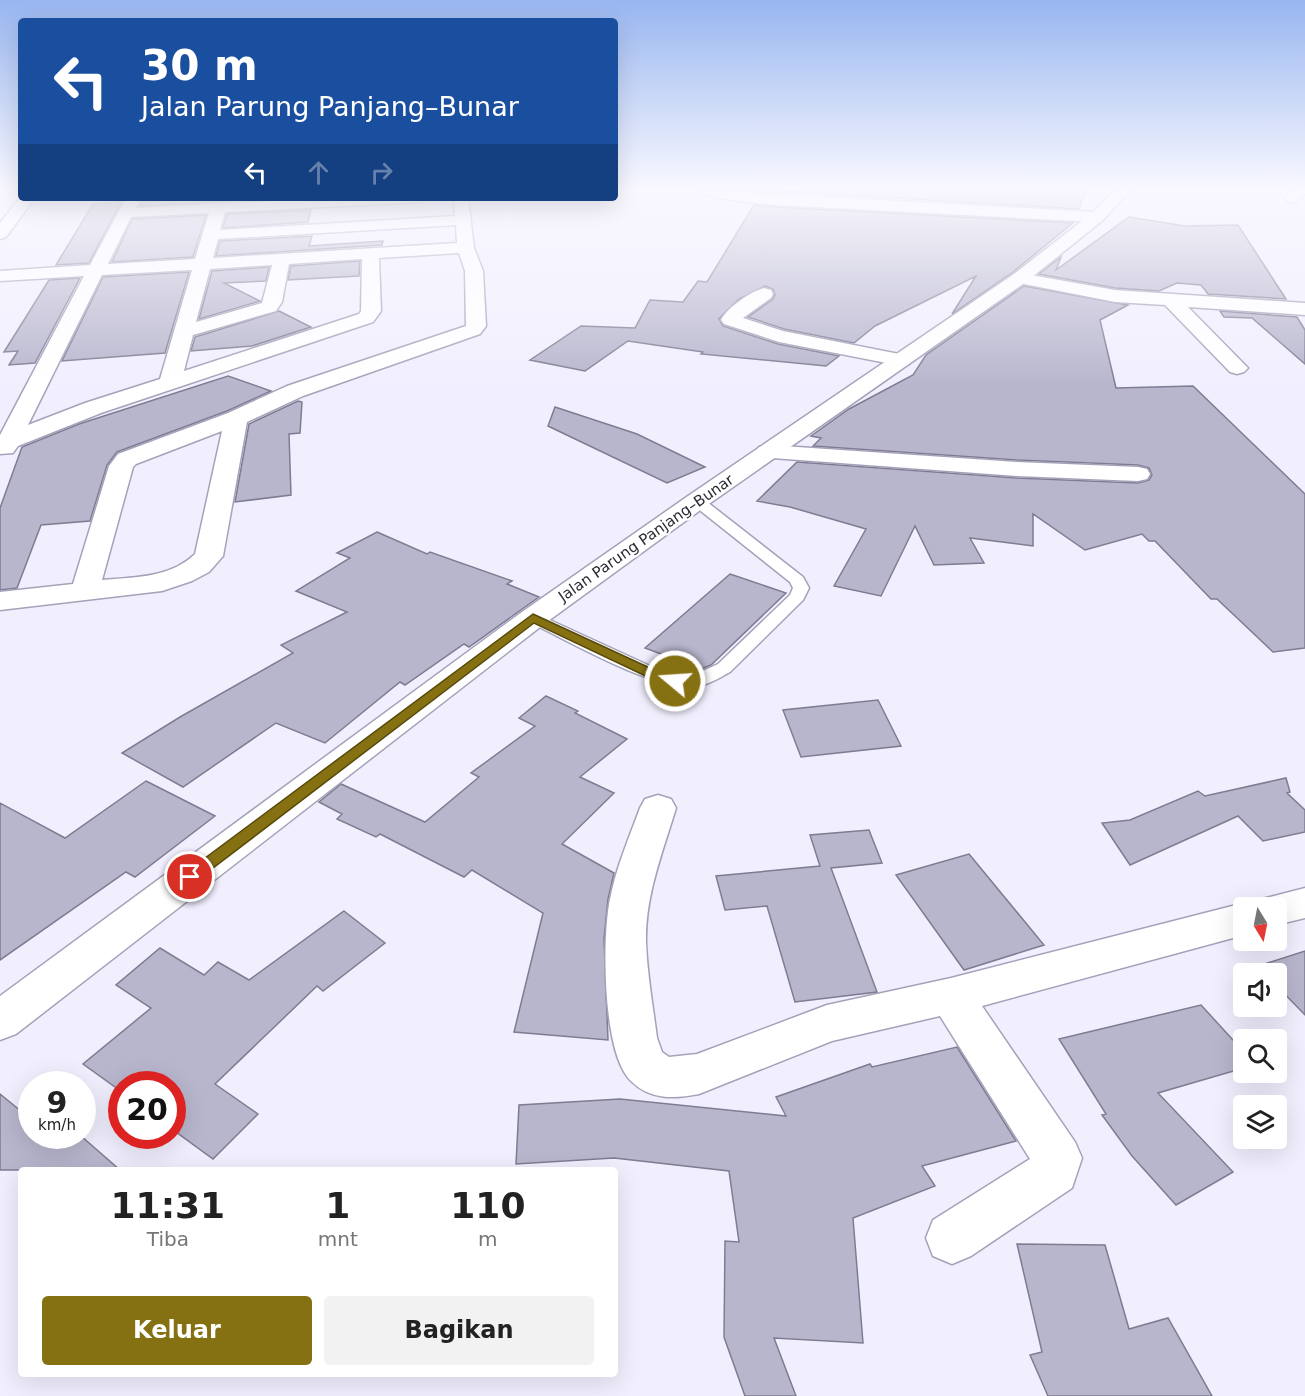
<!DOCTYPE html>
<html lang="id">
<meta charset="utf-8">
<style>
:root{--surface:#fff;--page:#f2f2f2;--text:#222;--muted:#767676;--accent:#867112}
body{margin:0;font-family:"DejaVu Sans",sans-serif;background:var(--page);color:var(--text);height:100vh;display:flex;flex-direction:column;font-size:22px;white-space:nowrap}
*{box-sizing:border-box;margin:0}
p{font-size:20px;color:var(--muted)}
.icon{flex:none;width:33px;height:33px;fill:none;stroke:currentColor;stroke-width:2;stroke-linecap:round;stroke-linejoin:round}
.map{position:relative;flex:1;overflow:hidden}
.details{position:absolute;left:18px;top:1167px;width:600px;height:210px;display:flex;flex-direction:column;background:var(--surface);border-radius:6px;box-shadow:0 6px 24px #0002}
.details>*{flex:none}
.hud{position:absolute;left:18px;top:18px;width:600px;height:183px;border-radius:6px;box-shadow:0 6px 24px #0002;background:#1a4fa0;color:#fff;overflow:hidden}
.needle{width:39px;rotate:170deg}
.buttons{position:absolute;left:1233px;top:897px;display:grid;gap:12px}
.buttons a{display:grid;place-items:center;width:54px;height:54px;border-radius:6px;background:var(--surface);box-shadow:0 6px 24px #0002;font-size:30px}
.speed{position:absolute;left:18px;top:1071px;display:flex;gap:12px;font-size:30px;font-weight:700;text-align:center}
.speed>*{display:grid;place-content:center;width:78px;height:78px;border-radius:50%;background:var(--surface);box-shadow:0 6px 24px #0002;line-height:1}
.speed small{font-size:15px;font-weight:400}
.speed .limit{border:9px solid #d22;background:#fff;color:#111}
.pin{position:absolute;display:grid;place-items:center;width:51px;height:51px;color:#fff;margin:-26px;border:3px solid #fff;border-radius:50%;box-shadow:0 2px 6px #0007}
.me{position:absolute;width:66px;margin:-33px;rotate:288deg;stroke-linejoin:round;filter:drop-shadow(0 0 4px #0008)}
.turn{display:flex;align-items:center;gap:21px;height:126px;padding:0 24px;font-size:27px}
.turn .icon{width:78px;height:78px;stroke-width:2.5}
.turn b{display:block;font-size:42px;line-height:51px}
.lanes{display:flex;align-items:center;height:57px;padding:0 24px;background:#0003;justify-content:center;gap:30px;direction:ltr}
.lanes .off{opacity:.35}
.eta{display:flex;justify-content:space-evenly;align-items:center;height:102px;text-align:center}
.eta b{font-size:36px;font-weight:600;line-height:42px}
.primary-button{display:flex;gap:12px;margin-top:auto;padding:12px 24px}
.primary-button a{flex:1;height:69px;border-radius:6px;background:var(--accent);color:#fff;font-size:24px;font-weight:600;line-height:69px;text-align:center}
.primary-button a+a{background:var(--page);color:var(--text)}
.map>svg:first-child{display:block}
.building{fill:#b8b6cd;stroke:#7e7c92;stroke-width:1.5}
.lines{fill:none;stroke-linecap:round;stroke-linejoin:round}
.lane-casing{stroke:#a4a2b9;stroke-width:3}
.street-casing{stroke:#a4a2b9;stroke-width:3}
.primary-casing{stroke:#a4a2b9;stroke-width:3}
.lane{fill:#fff;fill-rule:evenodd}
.street{fill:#fff;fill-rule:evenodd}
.primary{fill:#fff;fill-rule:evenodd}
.route{fill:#867112;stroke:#57490c;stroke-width:1.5}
.labels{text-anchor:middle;stroke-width:4.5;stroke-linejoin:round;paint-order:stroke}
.street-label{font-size:15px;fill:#2c2b34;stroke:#fff}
</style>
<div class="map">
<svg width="1305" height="1396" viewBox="0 0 1305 1396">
<rect width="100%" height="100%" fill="#f1effe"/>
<path class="building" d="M763,190H1086L1079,209Z
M225,198H280L139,206L141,202Z
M121,202L89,263L56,265L93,204Z
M754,205L775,207L1073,223L1013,272L952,314L976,276L875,326L854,343L784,329L748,317L773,299L775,295L773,289L765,286L739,299L719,319L723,326L778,344L839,356L826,366L701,354L703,352L628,341L585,371L530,360L581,326L635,328L650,300L683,302L698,281L707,282Z
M311,210L308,222L223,228L227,214Z
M206,215L193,257L112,262L132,219Z
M1129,217L1185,226L1238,225L1286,299L1208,294L1201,285L1177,283L1159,291L1115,288L1039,274L1061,257L1056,270Z
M312,236L309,246L383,241L382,245L216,256L220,241Z
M360,261L359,276L288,280L291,266Z
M269,267L266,281L224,283L260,301L199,319L212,271Z
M189,272L165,353L62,361L103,277Z
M80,278L35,363L9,365L18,351L4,352L49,280Z
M1024,286L1128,305L1100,320L1116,388L1193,386L1305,494V648L1273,652L1217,599H1211L1155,541H1149L1142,534L1085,550L1033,514V546L970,538L984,563L934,565L915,526L881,596L834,586L866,529L790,507L757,501L797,462L1017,478L1138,483L1149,480L1152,475L1149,468L1138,465L1017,460L813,446L821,438L811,436L849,409L913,375L926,355Z
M279,311L311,327L252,346L191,351L195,337Z
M1220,311L1297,317L1305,330V364L1252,318L1224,317Z
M228,376L271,391L227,411L117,452L107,465L90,521L41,525L17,588L0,590V508L22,447L79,424Z
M298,401L302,402L300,433L289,434L291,495L235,502L249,424Z
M555,407L637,434L705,467L667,483L548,426Z
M377,532L427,554L430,552L512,581L507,584L539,597L469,647L464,644L405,685L400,682L325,743L276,723L183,787L122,753L180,717L293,653L281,645L347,612L296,591L350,558L337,553Z
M730,574L786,593L711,665L701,669L645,648Z
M546,696L578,711L575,713L627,739L580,777L614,793L562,844L614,873L608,899L604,939L608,1040L514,1032L543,913L472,870L464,877L380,834L376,837L337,819L342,814L319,802L341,784L425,822L479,777L471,773L535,726L519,718Z
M878,700L901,746L801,757L783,710Z
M1286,778L1290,792L1287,793L1305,810V832L1263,841L1238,816L1130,865L1102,823L1130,820L1198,791L1205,796Z
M146,781L215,816L135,877L126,872L0,960V803L65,838Z
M869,830L882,863L831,868L877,992L795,1002L767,906L725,910L716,876L820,866L810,835Z
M969,854L1044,945L964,970L896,875Z
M344,911L385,943L323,991L317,986L215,1084L258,1114L213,1159L172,1129V1084H122V1092L83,1064L151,1008L116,985L160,948L204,975L218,962L249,980Z
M1305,951V1015L1276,985V974H1265L1258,966Z
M1201,1005L1244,1052V1068L1158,1093L1233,1172L1176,1205L1132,1156L1102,1115L1106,1114L1059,1039Z
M957,1047L1016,1141L922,1166L935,1186L853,1218L863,1343L774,1338L796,1396H745L724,1337L725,1241L739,1242L729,1171L614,1158L516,1164L519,1105L620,1099L786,1116L776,1097L870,1064L872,1067Z
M0,1094L32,1120V1136H81L120,1170H0Z
M1017,1244L1105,1245L1129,1329L1168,1318L1212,1396H1048L1030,1355L1042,1352Z"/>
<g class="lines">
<defs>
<path id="lane" d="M697,497L702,498L803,577L809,588L803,600L730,672C719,678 705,687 691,687C645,686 571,642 527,621L525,618L527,615H539L663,672L692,676L718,664L790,595L793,588L790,582L692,504L690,501Z"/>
<path id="street" d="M697,190L1097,212L1105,217L1097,222L775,205L724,199L699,193Z
M1292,190H1305V193L1297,202L1292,203L1285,199Z
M21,197L35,198L6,237L0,239V223Z
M126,198H140L136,208L331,198H431L424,202L225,212L220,230L455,216L454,198H468L474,248L483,271L486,326L480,334L303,396L247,422L223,556L209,572L192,581L162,591L0,610V592L73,584L109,466L118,454L228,413L287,386L466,326L465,271L459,253L379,258L381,311L373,322L101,413L18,446L13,453L0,454V435L84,276L0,281V271L90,265ZM209,213L195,259L108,264L131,217ZM456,225L457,243L213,258L218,239ZM362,259L361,311L359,314L184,371L193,335L276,311L282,302L289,264ZM272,265L262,303L196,322L210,269ZM192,270L160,379L85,403L28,425L102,275ZM222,431L195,554C170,578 135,577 102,580L133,467L136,464Z
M1020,273L1115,290L1305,303V315L1188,307L1244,364L1248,368L1244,372L1237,374L1230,372L1165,305L1115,302L1014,282L1011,278L1014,274Z
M764,288L771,290L773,294L771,298L743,318L783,331L909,356L912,360L909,364L902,366L779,342L724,324L721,320C728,307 750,292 764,288Z
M768,445L1017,462L1138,467L1147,469L1150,474L1147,479L1138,481L1017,476L759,457L756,452L759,447Z
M658,795L671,799L676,808C663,851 645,896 646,942C647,974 653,1006 657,1038L662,1052L669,1057L697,1054L827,1005L951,978L1244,903L1257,907L1262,899L1305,888V918L1276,925V908H1244V935L982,1006L1075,1142L1082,1158L1072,1188L971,1256L952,1264L933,1256L926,1238L933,1220L1030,1159L940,1016L832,1041L699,1094C674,1099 650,1100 631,1081C602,1053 602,937 610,899C616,868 629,838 640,808L645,799Z"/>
<path id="primary" d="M1115,190H1130L1103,220L1026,282L706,506L544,624L16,1034L0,1040V996L522,612L688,496L1014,274L1091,214Z"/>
</defs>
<use href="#lane" class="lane-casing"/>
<use href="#street" class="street-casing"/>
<use href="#primary" class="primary-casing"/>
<use href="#lane" class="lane"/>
<use href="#street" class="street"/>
<use href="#primary" class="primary"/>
</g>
<linearGradient id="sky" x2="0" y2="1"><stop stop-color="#98b6f0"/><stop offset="0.49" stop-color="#f9f8ff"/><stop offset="1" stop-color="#f9f8ff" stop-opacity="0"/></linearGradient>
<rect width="1305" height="385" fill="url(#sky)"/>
<path class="route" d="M533,614L663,674L679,678L681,681L675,685L654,680L534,623L196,881H185L182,877L185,873Z"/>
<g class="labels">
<g class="street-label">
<text transform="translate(646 538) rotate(-35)" y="5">Jalan Parung Panjang–Bunar</text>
</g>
</g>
</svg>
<div class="buttons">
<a><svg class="needle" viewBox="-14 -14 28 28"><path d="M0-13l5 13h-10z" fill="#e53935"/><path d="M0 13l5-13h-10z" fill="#767676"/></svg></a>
<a><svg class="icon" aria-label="sound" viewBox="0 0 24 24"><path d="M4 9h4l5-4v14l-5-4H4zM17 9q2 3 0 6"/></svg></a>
<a><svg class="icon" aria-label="search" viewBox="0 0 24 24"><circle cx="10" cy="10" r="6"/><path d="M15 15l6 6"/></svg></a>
<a><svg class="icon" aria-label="layers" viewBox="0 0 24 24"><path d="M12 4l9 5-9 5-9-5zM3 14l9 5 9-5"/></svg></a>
</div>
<div class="speed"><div>9<small>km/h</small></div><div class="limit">20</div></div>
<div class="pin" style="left:190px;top:877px;background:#d93025"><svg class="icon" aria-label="arrive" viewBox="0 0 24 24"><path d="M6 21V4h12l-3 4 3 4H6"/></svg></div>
<svg class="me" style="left:675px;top:681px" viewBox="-20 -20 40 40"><circle r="17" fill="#867112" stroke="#fff" stroke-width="3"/><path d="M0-11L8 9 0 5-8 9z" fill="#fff"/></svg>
<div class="hud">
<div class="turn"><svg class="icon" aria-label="left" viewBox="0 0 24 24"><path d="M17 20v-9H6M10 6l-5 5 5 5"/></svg><div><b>30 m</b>Jalan Parung Panjang–Bunar</div></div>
<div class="lanes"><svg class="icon" aria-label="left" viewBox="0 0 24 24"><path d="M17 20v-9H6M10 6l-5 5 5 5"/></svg><svg class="icon off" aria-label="ahead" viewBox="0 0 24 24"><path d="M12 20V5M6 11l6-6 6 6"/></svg><svg class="icon off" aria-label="right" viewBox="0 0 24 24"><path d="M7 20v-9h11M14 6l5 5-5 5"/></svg></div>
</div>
<section class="details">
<div class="eta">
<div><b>11:31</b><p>Tiba</p></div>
<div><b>1</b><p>mnt</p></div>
<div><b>110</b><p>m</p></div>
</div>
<div class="primary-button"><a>Keluar</a><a>Bagikan</a></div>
</section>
</div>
